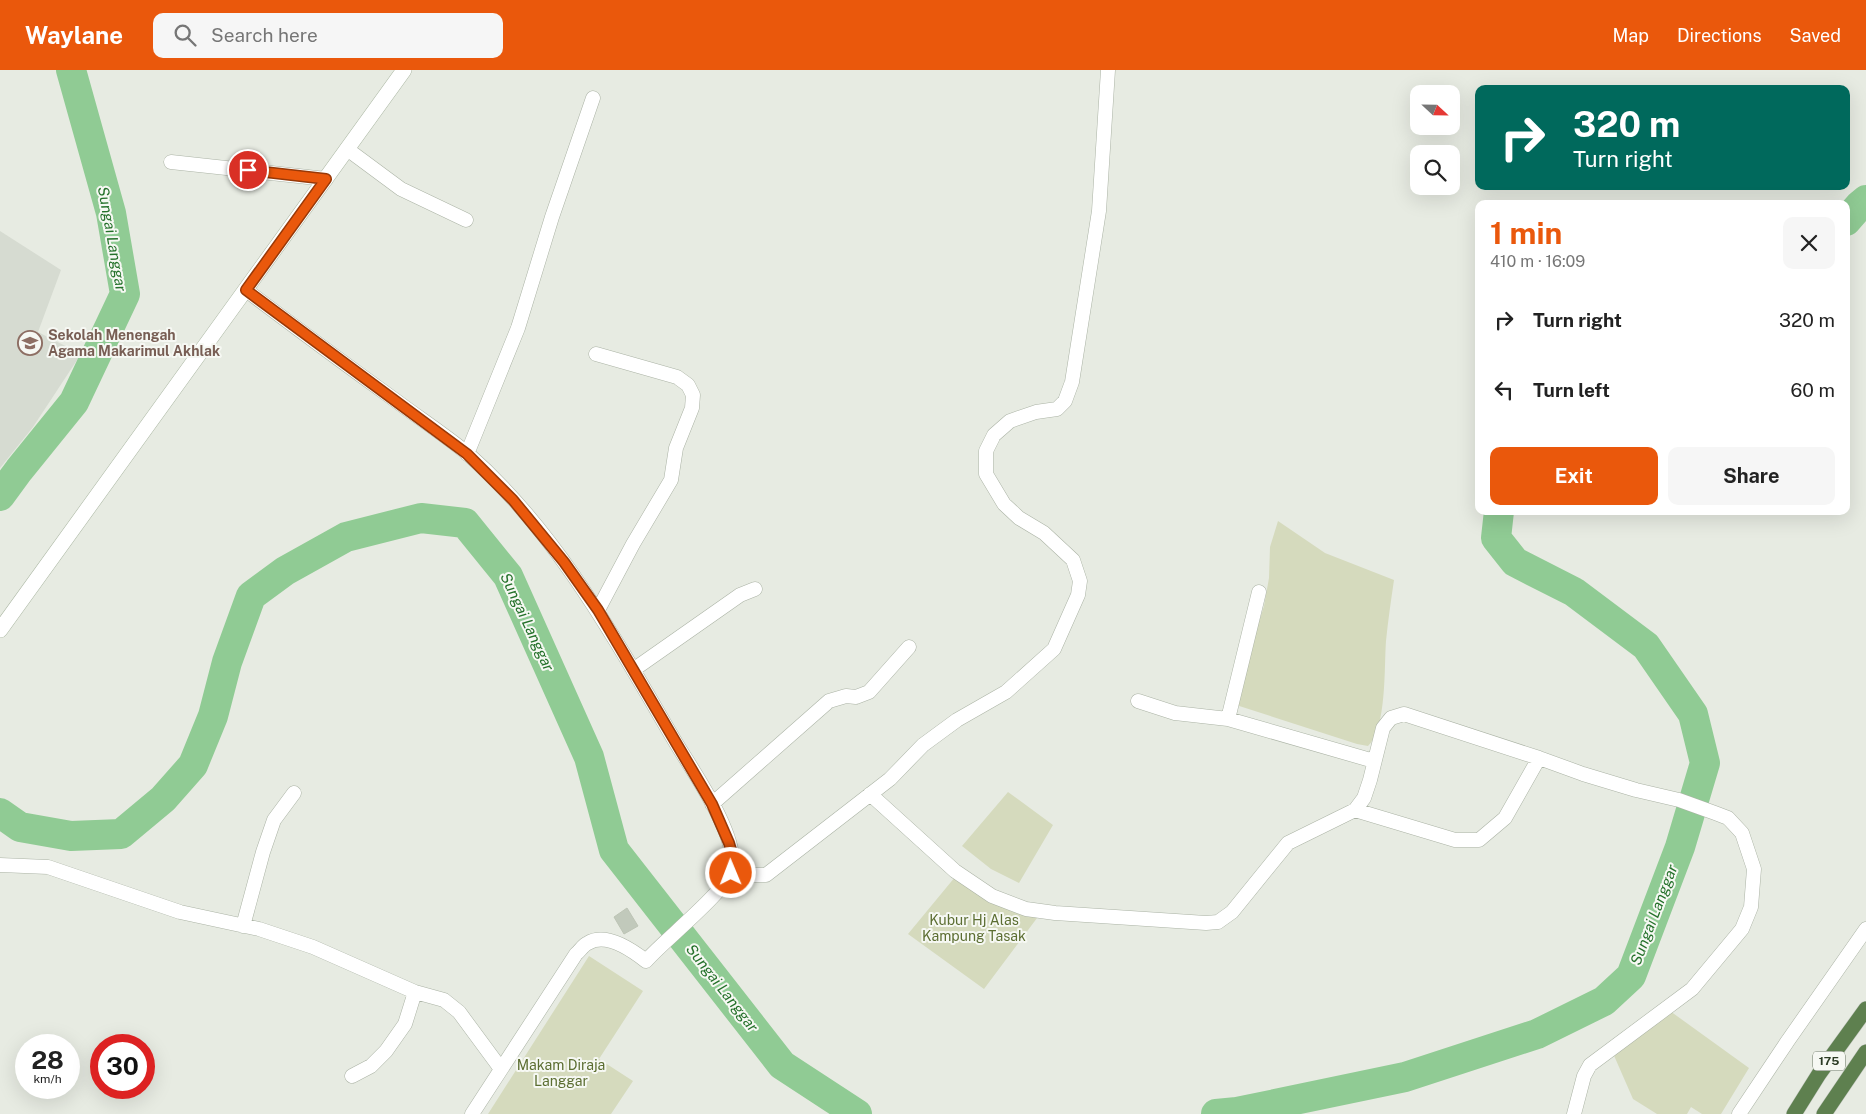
<!DOCTYPE html>
<meta charset="utf-8">
<style>
:root{--surface:#fff;--page:#f6f6f6;--text:#222;--muted:#767676;--accent:#ea580c}
body{margin:0;font-family:"Public Sans",sans-serif;background:var(--page);color:var(--text);height:100vh;display:flex;flex-direction:column;font-size:19px;white-space:nowrap}
*{box-sizing:border-box;margin:0}
p{font-size:16px;color:var(--muted)}
.icon{flex:none;width:28px;height:28px;fill:none;stroke:currentColor;stroke-width:2;stroke-linecap:round;stroke-linejoin:round}
.map{position:relative;flex:1;overflow:hidden}
.drawer{position:absolute;left:1475px;top:130px;width:375px;height:315px;display:flex;flex-direction:column;background:var(--surface);border-radius:10px;box-shadow:0 5px 20px #0002}
.drawer>*{flex:none}
.hud{position:absolute;left:1475px;top:15px;width:375px;height:105px;border-radius:10px;box-shadow:0 5px 20px #0002;background:#00695c;color:#fff;overflow:hidden}
.needle{width:32px;rotate:112deg}
.buttons{position:absolute;left:1410px;top:15px;display:grid;gap:10px}
.buttons a{display:grid;place-items:center;width:50px;height:50px;border-radius:10px;background:var(--surface);box-shadow:0 5px 20px #0002;font-size:25px}
.speed{position:absolute;left:15px;top:964px;display:flex;gap:10px;font-size:25px;font-weight:700;text-align:center}
.speed>*{display:grid;place-content:center;width:65px;height:65px;border-radius:50%;background:var(--surface);box-shadow:0 5px 20px #0002;line-height:1}
.speed small{font-size:12px;font-weight:400}
.speed .limit{border:8px solid #d22;background:#fff;color:#111}
.pin{position:absolute;display:grid;place-items:center;width:42px;height:42px;color:#fff;margin:-21px;border:2px solid #fff;border-radius:50%;box-shadow:0 1px 5px #0007}
.me{position:absolute;width:55px;margin:-28px;rotate:359deg;stroke-linejoin:round;filter:drop-shadow(0 0 4px #0008)}
.turn{display:flex;align-items:center;gap:18px;height:105px;padding:0 15px;font-size:22px}
.turn .icon{width:65px;height:65px;stroke-width:2.5}
.turn b{display:block;font-size:35px;line-height:42px}
.round{display:grid;place-items:center;flex:none;width:52px;height:52px;border-radius:10px;background:var(--page)}
.summary{display:flex;align-items:center;justify-content:space-between;height:85px;padding:0 15px}
h1{font-size:30px;font-weight:700;line-height:38px;color:var(--accent)}
.button{display:flex;gap:10px;margin-top:auto;padding:10px 15px}
.button a{flex:1;height:58px;border-radius:10px;background:var(--accent);color:#fff;font-size:20px;font-weight:700;line-height:58px;text-align:center}
.button a+a{background:var(--page);color:var(--text)}
ul{padding:0;list-style:none}
li{display:flex;align-items:center;gap:15px;height:70px;padding:0 15px}
li div{flex:1}
li b{display:block;font-size:19px}
li em{font-style:normal}
header{display:flex;align-items:center;gap:30px;box-sizing:border-box;height:70px;padding:0 25px;background:var(--accent);color:#fff}
header strong{font-size:24px}
nav{display:flex;gap:28px;margin-inline-start:auto;font-size:18px}
.search{width:350px;height:45px;background:var(--page);display:flex;align-items:center;gap:12px;box-sizing:border-box;padding:0 18px;border-radius:10px;color:var(--muted);font-size:19px}
.map>svg:first-child{display:block}
.built{fill:#d6dbd1}
.green{fill:#d5dabd}
.lines{fill:none;stroke-linecap:round;stroke-linejoin:round}
.river{stroke:#90cb94;stroke-width:30}
.building{fill:#c1c9bb;stroke:#bdc4b5}
.minor-casing{stroke:#abb3a5;stroke-width:15}
.secondary-casing{stroke:#aab6a2;stroke-width:16}
.trunk-casing{stroke:#c4c8c2;stroke-width:16}
.minor{stroke:#fff;stroke-width:14}
.secondary{stroke:#fff;stroke-width:15}
.trunk{stroke:#5e804f;stroke-width:15}
.route-casing{stroke:#983908;stroke-width:12}
.route{stroke:#ea580c;stroke-width:9}
.labels{text-anchor:middle;stroke-width:4;stroke-linejoin:round;paint-order:stroke}
.shield{fill:#f6f8f3;stroke:#697462;stroke-width:1}
.shield-label{font-size:12px;font-weight:bold;fill:#2c3b24}
.education-label{font-size:14px;font-weight:bold;fill:#785e54;stroke:#f6f8f3;text-anchor:start}
.park-label{font-size:14px;fill:#5c6e32;stroke:#f6f8f3}
.water-label{font-size:15px;font-style:italic;fill:#24712a;stroke:#f6f8f3}
</style>
<header>
<strong>Waylane</strong>
<div class="search"><svg class="icon" aria-label="search" viewBox="0 0 24 24"><circle cx="10" cy="10" r="6"/><path d="M15 15l6 6"/></svg>Search here</div>
<nav><a>Map</a><a>Directions</a><a>Saved</a></nav>
</header>
<div class="map">
<svg width="1866" height="1044" viewBox="0 0 1866 1044">
<rect width="100%" height="100%" fill="#e7ebe2"/>
<path class="built" d="M0,161L61,200L38,262L81,284L33,357L0,398Z"/>
<path class="green" d="M1278,451L1325,483L1394,510C1391,530 1388,551 1386,571C1384,597 1387,658 1368,676L1357,674L1233,634L1264,536L1269,508L1270,477Z
M1008,722L1053,755L1019,813L991,799L962,776Z
M960,801L1040,844L984,919L908,864Z
M589,886L643,921L599,989L633,1011L611,1044H488Z
M1670,941L1749,998L1721,1044H1702L1691,1037L1687,1044H1657L1633,1029L1612,981Z"/>
<g class="lines">
<path class="river" d="M1846,151L1860,135L1866,130
M0,426L19,400L74,332L125,224L111,143L71,0
M0,743L20,757L71,766L121,764L163,729L193,695L213,646L227,592L251,526L285,501L346,467L421,448L465,453L508,506L589,687L614,780L782,995L857,1044
M1216,1044L1237,1042L1405,1007L1537,964L1604,931L1631,906L1680,777L1705,693L1693,644L1646,576L1574,522L1515,492L1496,468L1499,441"/>
</g>
<path class="building" d="M627,838L638,856L624,864L614,847Z"/>
<g class="lines">
<defs>
<path id="minor" d="M347,79L401,119L466,150
M171,92L326,109
M246,220C295,257 345,294 395,330C419,348 445,365 468,384C558,463 616,571 676,673C694,703 738,765 732,799C728,820 663,871 646,891C632,880 606,862 588,873C583,875 580,881 576,884L472,1044
M596,284L677,307L688,315L693,325L692,338L676,378L671,410L633,474L598,540
M467,384L518,258L552,147L593,28
M633,600L740,525L755,519
M1138,631L1175,643L1228,649L1374,691
M1228,649L1259,522
M870,724L955,801L992,826L1026,839L1055,843L1206,853L1218,852L1232,842L1288,773L1355,740L1364,728L1370,710L1383,658L1391,648L1404,644L1539,688L1583,704L1636,720L1679,730L1715,743L1728,748L1742,763L1754,799L1751,837L1742,859L1692,919L1590,995L1584,1006L1574,1044
M712,734L829,631L846,626L856,627L869,622L909,577
M1355,740L1455,770H1479L1505,748L1539,688
M0,795L48,797L180,842L259,859L313,877L415,922L444,930L459,942L501,999
M731,803L744,805H766L890,709L923,675L957,650L1006,622L1054,579L1078,525L1080,511L1073,490L1044,463L1019,448L1004,434L986,404V381L994,365L1010,351L1036,342L1057,339L1065,331L1072,312L1099,141L1108,0
M243,856L263,782L274,750L294,723
M352,1006L371,996L386,981L405,954L415,922
M1739,1044L1787,972L1866,859"/>
<path id="secondary" d="M0,560L404,0"/>
<path id="trunk" d="M1794,1044L1819,1004L1866,939
M1824,1044L1866,982"/>
</defs>
<use href="#minor" class="minor-casing"/>
<use href="#secondary" class="secondary-casing"/>
<use href="#trunk" class="trunk-casing"/>
<use href="#minor" class="minor"/>
<use href="#secondary" class="secondary"/>
<use href="#trunk" class="trunk"/>
</g>
<g class="lines">
<defs>
<path id="route" d="M248,100L326,109L246,220L467,384L513,430L564,492L598,540L712,734L729,773L733,787L731,803"/>
</defs>
<use href="#route" class="route-casing"/>
<use href="#route" class="route"/>
</g>
<defs>
<symbol id="school-ring" viewBox="-11 -11 22 22"><circle r="9.5" fill="#f6f8f3" stroke="#8d6e63" stroke-width="1.5"/><path d="M0-5L7-2L0 1L-7-2ZM-4 1L0 2.5L4 1V4Q0 6-4 4Z" fill="#8d6e63"/></symbol>
</defs>
<g fill-rule="evenodd">
<use href="#school-ring" x="16" y="259" width="28" height="28"/>
</g>
<g class="labels">
<rect class="shield" x="1813" y="981.5" width="32" height="19" rx="4"/>
<g class="shield-label">
<text x="1829" y="995">175</text>
</g>
<g class="education-label">
<text x="48" y="270">Sekolah Menengah<tspan x="48" dy="16">Agama Makarimul Akhlak</tspan></text>
</g>
<g class="park-label">
<text x="974" y="855">Kubur Hj Alas<tspan x="974" dy="16">Kampung Tasak</tspan></text>
<text x="561" y="1000">Makam Diraja<tspan x="561" dy="16">Langgar</tspan></text>
</g>
<g class="water-label">
<text transform="translate(112 169) rotate(80)" y="5">Sungai Langgar</text>
<text transform="translate(527 552) rotate(65)" y="5">Sungai Langgar</text>
<text transform="translate(1654 845) rotate(-69)" y="5">Sungai Langgar</text>
<text transform="translate(722 918) rotate(52)" y="5">Sungai Langgar</text>
</g>
</g>
</svg>
<div class="buttons">
<a><svg class="needle" viewBox="-14 -14 28 28"><path d="M0-13l5 13h-10z" fill="#e53935"/><path d="M0 13l5-13h-10z" fill="#767676"/></svg></a>
<a><svg class="icon" aria-label="search" viewBox="0 0 24 24"><circle cx="10" cy="10" r="6"/><path d="M15 15l6 6"/></svg></a>
</div>
<div class="speed"><div>28<small>km/h</small></div><div class="limit">30</div></div>
<div class="pin" style="left:248px;top:100px;background:#d93025"><svg class="icon" aria-label="arrive" viewBox="0 0 24 24"><path d="M6 21V4h12l-3 4 3 4H6"/></svg></div>
<svg class="me" style="left:731px;top:803px" viewBox="-20 -20 40 40"><circle r="17" fill="#ea580c" stroke="#fff" stroke-width="3"/><path d="M0-11L8 9 0 5-8 9z" fill="#fff"/></svg>
<div class="hud">
<div class="turn"><svg class="icon" aria-label="right" viewBox="0 0 24 24"><path d="M7 20v-9h11M14 6l5 5-5 5"/></svg><div><b>320 m</b>Turn right</div></div>
</div>
<section class="drawer">
<div class="summary"><div><h1>1 min</h1><p>410 m · 16:09</p></div><a class="round"><svg class="icon" aria-label="close" viewBox="0 0 24 24"><path d="M6 6l12 12M18 6L6 18"/></svg></a></div>
<ul>
<li><svg class="icon" aria-label="right" viewBox="0 0 24 24"><path d="M7 20v-9h11M14 6l5 5-5 5"/></svg><div><b>Turn right</b></div><em>320 m</em></li>
<li><svg class="icon" aria-label="left" viewBox="0 0 24 24"><path d="M17 20v-9H6M10 6l-5 5 5 5"/></svg><div><b>Turn left</b></div><em>60 m</em></li>
</ul>
<div class="button"><a>Exit</a><a>Share</a></div>
</section>
</div>
